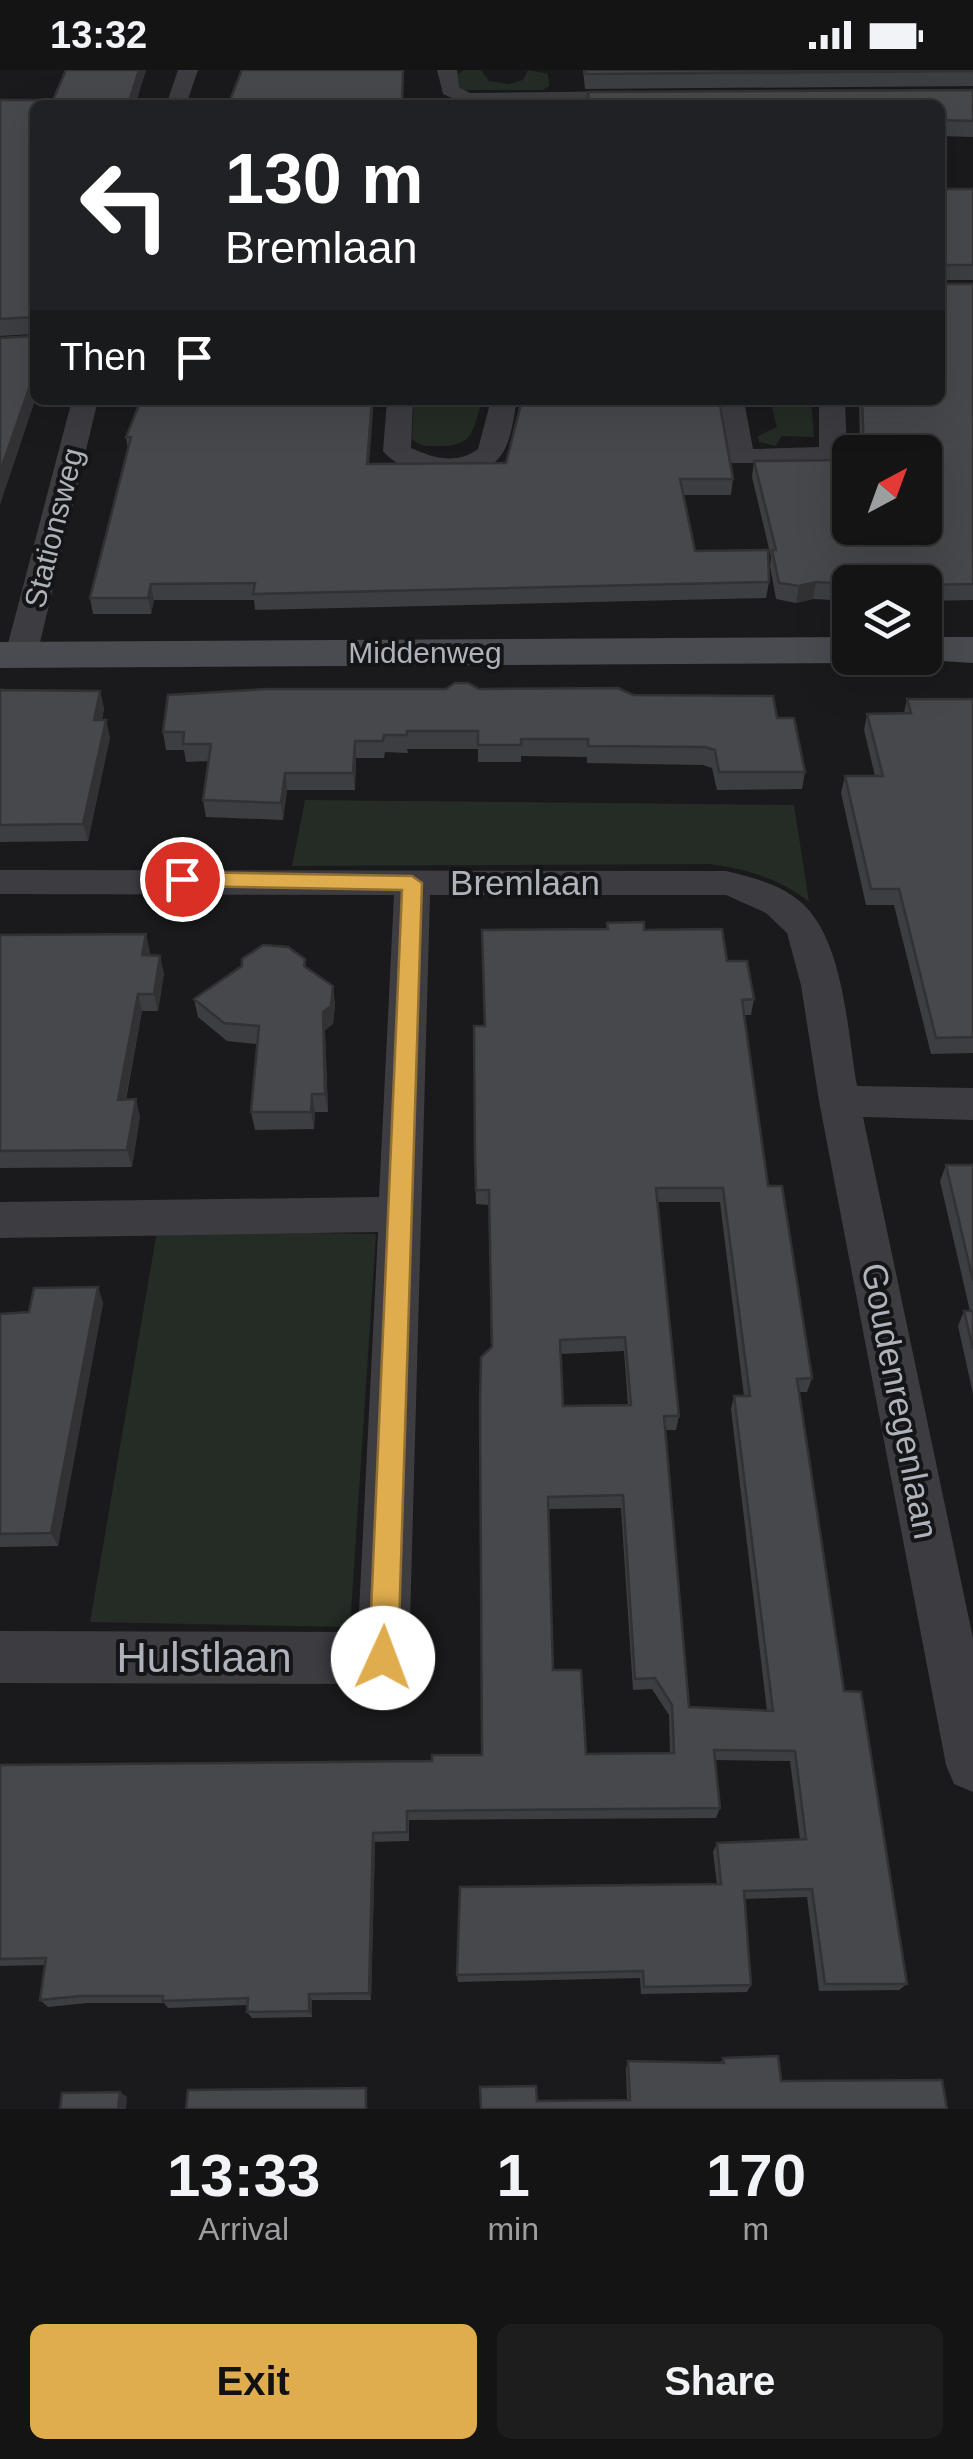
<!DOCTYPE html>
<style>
:root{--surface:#141415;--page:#1d1d1e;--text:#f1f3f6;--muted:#9d9ea0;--line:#333334;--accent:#e0ad4e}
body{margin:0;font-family:Helvetica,sans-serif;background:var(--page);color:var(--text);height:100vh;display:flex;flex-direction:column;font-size:38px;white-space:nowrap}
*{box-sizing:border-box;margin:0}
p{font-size:32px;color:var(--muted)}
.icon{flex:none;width:55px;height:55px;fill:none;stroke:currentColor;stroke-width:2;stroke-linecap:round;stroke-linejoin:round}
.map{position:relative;height:2039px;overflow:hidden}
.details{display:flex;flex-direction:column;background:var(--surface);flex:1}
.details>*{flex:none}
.top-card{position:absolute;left:30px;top:30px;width:915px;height:305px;border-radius:15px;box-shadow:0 10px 40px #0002,0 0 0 2px var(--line);background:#202124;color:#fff;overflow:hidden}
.needle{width:65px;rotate:41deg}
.buttons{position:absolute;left:832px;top:365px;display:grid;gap:20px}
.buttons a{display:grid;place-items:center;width:110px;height:110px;border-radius:15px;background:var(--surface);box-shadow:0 10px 40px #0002,0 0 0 2px var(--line);font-size:50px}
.pin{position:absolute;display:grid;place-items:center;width:85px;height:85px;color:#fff;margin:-42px;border:5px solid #fff;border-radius:50%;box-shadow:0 2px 10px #0007}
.me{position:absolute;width:110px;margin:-55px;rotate:2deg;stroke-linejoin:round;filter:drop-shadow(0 0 8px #0008)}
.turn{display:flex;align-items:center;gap:35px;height:210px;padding:0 30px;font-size:45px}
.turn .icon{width:130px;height:130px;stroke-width:2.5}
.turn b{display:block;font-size:70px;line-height:85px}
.then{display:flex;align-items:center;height:95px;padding:0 30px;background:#0003;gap:20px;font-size:38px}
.eta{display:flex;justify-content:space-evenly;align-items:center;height:170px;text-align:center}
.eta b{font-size:60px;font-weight:600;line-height:70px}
.action{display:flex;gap:20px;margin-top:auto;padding:20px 30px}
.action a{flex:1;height:115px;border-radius:15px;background:var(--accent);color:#111;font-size:40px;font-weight:600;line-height:115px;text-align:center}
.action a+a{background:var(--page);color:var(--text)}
.status{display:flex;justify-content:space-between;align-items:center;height:70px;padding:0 50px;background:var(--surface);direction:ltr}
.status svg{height:28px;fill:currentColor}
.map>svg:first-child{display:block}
.green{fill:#242c25}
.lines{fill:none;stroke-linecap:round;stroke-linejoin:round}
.street{fill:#3c3c41;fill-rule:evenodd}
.secondary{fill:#4a4b50;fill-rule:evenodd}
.wall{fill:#3d3e41;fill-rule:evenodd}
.shaded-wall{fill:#323235}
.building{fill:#47484c;stroke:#323235;stroke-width:2.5;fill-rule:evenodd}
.route{fill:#e0ad4e;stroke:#927033;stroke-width:2.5}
.labels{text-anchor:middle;stroke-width:8;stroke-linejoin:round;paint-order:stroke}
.far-street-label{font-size:30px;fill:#aeb2ba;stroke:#151517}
.street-label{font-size:35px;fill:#aeb2ba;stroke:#151517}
.near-street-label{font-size:42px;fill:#aeb2ba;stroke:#151517}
</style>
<div class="status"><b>13:32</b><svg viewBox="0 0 49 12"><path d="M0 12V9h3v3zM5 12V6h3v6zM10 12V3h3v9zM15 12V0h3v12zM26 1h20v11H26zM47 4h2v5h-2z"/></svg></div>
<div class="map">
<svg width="973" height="2039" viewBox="0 0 973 2039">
<rect width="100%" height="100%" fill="#1a1a1c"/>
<path class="green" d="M464,0H481L489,11L508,14L523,10L528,0L548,4L549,16L543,20H465L459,17L457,5Z
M414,330H482C472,363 474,377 435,376C424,376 420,376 412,369Z
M770,330H811L814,367L782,366L775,376L759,372L758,366L777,357Z
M305,730L794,735L809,832C779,808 748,800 711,794L292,796Z
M157,1161L376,1164L350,1557L90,1552Z"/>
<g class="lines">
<path class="street" d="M178,0H198L186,35H166Z
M437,0H457L459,17L470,23L642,21L652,27L642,33L465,34L443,24Z
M72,330H98L37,585L32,592H10L5,585Z
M387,330H413L411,378C433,388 457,395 478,379L491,330H517C513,349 512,373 498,389C474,416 404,408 383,381Z
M718,330H744L753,379L819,377V330H845L847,385L833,393H731Z
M0,800L726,801C750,807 777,813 797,829C844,864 847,961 857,1016L973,1018V1050L863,1047L973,1568V1722L954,1714L946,1695L819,1031L801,915L787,863L766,843L726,825H430L409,1588L401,1606L383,1614L0,1613V1561L358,1562L378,1162L0,1168V1132L379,1127L394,825L0,824Z"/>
<path class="secondary" d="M850,567V588L865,589L850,593L0,598V572Z
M925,567H973V593L910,589L925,588Z"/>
</g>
<path class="wall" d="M66,0H146L135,35H35V330L0,434V268L34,266V264L0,266V30H53Z
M583,0H973V16L585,19Z
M973,20V67L940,66V35H587L588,22Z
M940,119H973V210H941V214H973V530L925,531V512H850V531L813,529L796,533L776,529L770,496L771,487L752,407L754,391L850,458L925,382H860L859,330H940Z
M126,367L369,394L733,409L731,425H684L695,481L769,512L766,528L255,540L254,530H154L151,544H93L90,528L128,379Z
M479,619L633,625L777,648L805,702L802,719L717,720L712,698L703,695L587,693V687L521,686V692H478V679H407L408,683L385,682L384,688H356L355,720H287L283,750L206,747L203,730L209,691L186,692L184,680H166L163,662Z
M0,620L100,621L104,639L102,650L110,667L88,771L0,772Z
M907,629H973V983L931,984L894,835H866L841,723L845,706H875L864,660L867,644L904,643Z
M607,853L644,860L727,891L754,929L751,945H744L768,1116L812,1308L807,1322H799L844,1621L907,1914L899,1920L819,1921L807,1827L744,1829L751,1915L747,1922L641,1924L640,1908L458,1912L457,1905L717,1814L713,1782L717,1773L800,1769L790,1691L715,1690L720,1738L716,1748L409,1750V1771L375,1772L371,1930H312V1947L252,1948L247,1942L248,1935L168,1938L164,1933H87L48,1937L40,1930L45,1895L0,1896V1695L432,1691L482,1685L491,1278L489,1135L476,1134L475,1100L484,956L606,859ZM658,1132H720L744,1326H734L731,1339L767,1641L689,1637L665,1360H676L679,1346ZM624,1281L628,1336H563L560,1284ZM621,1438L633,1620L652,1619L669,1645L670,1683L586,1684L553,1600L548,1439Z
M0,865L150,882L149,886L164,903L158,941H142L126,1030L140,1046L132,1097L0,1098Z
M305,889L306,897L333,916L335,935L333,954L325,960L328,1042H315L314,1059L255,1060L251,1042L257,974L227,971L198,947L194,929L242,896Z
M946,1095H973V1324L958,1256L964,1241H970L940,1111Z
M98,1217L103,1233L58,1476L0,1477V1244L29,1242Z
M723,1988L781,2011L947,2039L537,2031L627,2030L626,1998L628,1991L720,1993Z"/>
<path class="shaded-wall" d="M139,0H146L135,35H128Z
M35,301V330L0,434V402Z
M372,330H374L368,410L367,394Z
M816,512L813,529L796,533L799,516Z
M151,514L154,530L151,544L148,528Z
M100,621L104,639L98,667L94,650Z
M106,650L110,667L88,771L83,754Z
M355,671L356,688L355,720L353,703Z
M285,703L287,720L283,750L281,733Z
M146,864L150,882L146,903L142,885Z
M160,886L164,903L158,941L154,924Z
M333,916L335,935L333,954L325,960L328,1042L325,1024L323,942Z
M138,924L142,941L122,1046L118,1030Z
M312,1024L315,1042L314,1059L311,1042Z
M136,1029L140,1046L132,1097L127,1080Z
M98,1217L103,1233L58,1476L51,1463Z
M373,1763L375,1772L371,1930L369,1923Z
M309,1924L312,1930V1947L309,1941Z
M120,2022L127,2027L126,2039H118Z"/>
<path class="building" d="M66,0H139L128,35H35V301L0,402V268L34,266V247L0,249V30H53Z
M242,0H403L402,35H228Z
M585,0H973V1L586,4Z
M973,20V51L940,50V35H589L588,22Z
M940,119H973V195H941V214H973V514L925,515V512H850V514L816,512L799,516L779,513L772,480H776L754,391L850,390V458H925V382H864L862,330H940Z
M141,330H372L367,394L506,393L522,330H719L733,409H680L695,481L768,480L769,512L253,524L255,513L151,514L148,528H90L130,371L131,367H126Z
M455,613H468L479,619L618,618L633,625L773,626L777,648H794L805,702H719L715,680L705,677L588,676V669H521V675H478V661H407V665H384L383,671H355L353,703H285L281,733L203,730L211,674H183L184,662H163L168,625L267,619H446Z
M0,620L100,621L94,650H106L83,754L0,755Z
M907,629H973V967L936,968L899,819H871L845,706H883L867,644L911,643Z
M644,852V860L722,859L727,891H747L754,929L742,930L768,1116H782L812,1308L797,1309L844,1621L861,1622L907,1914H825L812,1819L744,1821L751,1915L644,1917L643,1901L457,1905L460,1817L721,1814L717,1773L806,1769L795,1681L714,1680L720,1738L407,1741V1762L373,1763L369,1923L309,1924V1941L247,1942L248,1928L163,1931V1926H80L40,1930L46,1888L0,1889V1695L432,1691V1685H482L480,1336L481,1287L492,1277L489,1120H476L475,1085L474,956H485L482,860L608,859L607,853ZM656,1118H723L750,1326H734L773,1641L689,1637L664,1346H679ZM625,1267L631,1335L563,1336L560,1270ZM623,1425L635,1609L655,1608L672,1635L674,1683L586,1684L581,1600H553L548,1427Z
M146,864L142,885L160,886L154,924H138L118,1030L136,1029L127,1080L0,1081V865Z
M263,875L288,877L305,889L304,896L333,916L331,936L323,942L325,1024H312L311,1042H251L259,956L224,953L194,929L242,896V889Z
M946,1095H973V1211Z
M98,1217L51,1463L0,1464V1244L29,1242L34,1218Z
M964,1241H973V1279Z
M778,1986L781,2011L942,2010L947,2039H481L480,2017L536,2016L537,2031L630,2030L628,1991L724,1993L723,1988Z
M366,2018V2039H186L188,2020Z
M120,2022L118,2039H60L62,2023Z"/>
<path class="route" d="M182,802L412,806L422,813L398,1588L394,1598L383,1602L373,1598L369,1588L402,820L182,816L172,809Z"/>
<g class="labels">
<g class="far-street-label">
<text transform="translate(54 458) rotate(-76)" y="10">Stationsweg</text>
<text x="425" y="593">Middenweg</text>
</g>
<g class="street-label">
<text x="525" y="825">Bremlaan</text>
<text transform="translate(900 1331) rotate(79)" y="12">Goudenregenlaan</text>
</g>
<g class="near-street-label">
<text x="204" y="1602">Hulstlaan</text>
</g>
</g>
</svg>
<div class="buttons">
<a><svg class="needle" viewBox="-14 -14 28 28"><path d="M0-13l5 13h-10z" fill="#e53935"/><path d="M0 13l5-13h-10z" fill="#9d9ea0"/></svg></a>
<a><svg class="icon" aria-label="layers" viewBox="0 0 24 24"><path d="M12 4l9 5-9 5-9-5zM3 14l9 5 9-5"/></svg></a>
</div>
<div class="pin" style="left:182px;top:809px;background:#d93025"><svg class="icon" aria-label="arrive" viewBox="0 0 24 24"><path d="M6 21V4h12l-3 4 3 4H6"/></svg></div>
<svg class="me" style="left:383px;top:1588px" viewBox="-20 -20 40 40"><circle r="19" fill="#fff"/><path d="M0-13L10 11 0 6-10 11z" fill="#e0ad4e"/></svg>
<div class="top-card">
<div class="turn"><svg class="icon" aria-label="left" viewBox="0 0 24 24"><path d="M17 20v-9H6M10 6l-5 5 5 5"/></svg><div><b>130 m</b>Bremlaan</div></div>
<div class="then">Then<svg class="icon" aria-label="arrive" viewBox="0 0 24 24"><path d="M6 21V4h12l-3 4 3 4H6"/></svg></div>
</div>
</div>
<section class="details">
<div class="eta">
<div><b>13:33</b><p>Arrival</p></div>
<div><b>1</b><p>min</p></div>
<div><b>170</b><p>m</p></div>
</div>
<div class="action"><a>Exit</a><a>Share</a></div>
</section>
